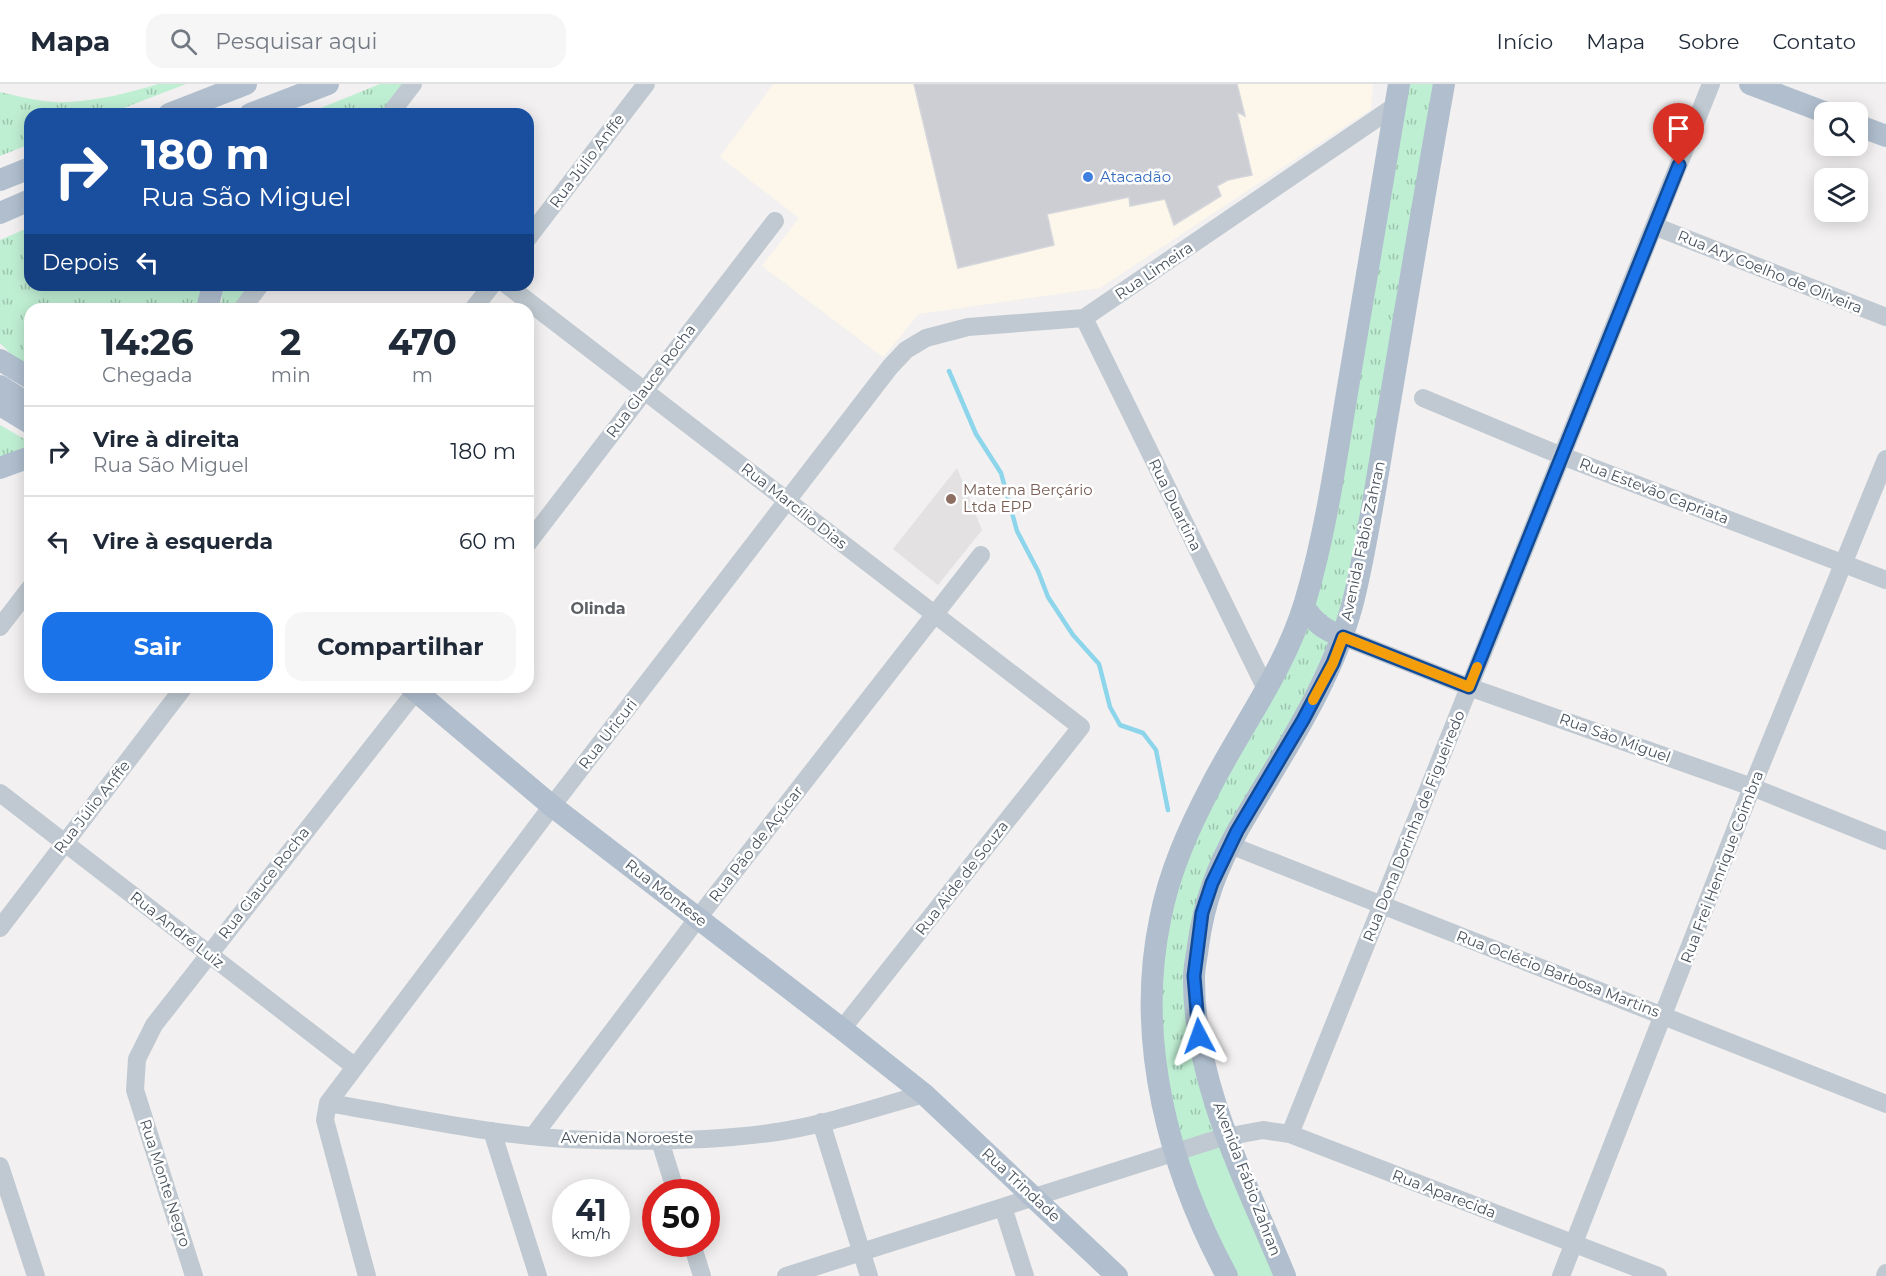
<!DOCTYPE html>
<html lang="pt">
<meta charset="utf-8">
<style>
:root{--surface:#fff;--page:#f6f6f7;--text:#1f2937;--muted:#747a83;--line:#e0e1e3;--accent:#1a73e8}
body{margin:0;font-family:Montserrat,sans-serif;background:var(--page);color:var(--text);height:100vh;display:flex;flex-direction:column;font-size:22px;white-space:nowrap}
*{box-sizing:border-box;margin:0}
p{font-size:20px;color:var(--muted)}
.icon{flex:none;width:33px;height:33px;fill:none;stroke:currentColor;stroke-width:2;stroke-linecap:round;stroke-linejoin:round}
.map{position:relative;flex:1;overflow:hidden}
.drawer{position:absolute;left:24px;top:219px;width:510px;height:390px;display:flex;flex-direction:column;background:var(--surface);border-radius:18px;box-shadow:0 3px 15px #0003}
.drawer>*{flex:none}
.top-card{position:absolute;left:24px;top:24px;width:510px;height:183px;border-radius:18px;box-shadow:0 3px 15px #0003;background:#1a4fa0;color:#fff;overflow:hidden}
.buttons{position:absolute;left:1814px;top:18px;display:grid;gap:12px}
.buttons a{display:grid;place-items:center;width:54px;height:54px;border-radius:12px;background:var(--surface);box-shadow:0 3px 15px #0003;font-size:30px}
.speed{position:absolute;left:552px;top:1095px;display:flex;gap:12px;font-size:30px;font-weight:700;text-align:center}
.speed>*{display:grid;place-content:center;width:78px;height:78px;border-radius:50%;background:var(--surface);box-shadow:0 3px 15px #0003;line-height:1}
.speed small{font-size:15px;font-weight:400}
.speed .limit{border:9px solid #d22;background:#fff;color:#111}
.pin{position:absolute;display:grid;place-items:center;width:51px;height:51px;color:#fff;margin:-62px -26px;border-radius:50% 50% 50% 0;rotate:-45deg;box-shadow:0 0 6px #0007}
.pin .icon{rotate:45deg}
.me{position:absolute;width:66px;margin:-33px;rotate:356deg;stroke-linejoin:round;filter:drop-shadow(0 0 4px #0008)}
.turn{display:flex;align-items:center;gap:21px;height:126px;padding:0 18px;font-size:27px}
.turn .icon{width:78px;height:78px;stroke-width:2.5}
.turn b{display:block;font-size:42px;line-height:51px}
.then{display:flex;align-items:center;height:57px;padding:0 18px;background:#0003;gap:12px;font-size:22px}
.eta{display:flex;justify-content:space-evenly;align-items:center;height:102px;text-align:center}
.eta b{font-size:36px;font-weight:700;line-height:42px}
.primary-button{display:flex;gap:12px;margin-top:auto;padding:12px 18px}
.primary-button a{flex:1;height:69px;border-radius:18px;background:var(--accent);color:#fff;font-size:24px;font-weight:700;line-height:69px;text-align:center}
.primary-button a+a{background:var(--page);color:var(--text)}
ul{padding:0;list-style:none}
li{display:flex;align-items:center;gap:18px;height:90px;padding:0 18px;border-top:2px solid var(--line)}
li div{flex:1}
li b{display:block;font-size:22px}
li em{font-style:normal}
header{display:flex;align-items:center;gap:36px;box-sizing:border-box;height:84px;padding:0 30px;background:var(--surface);border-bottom:2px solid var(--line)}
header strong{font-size:28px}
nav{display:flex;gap:33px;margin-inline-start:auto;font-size:21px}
.search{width:420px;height:54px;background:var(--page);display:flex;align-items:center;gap:15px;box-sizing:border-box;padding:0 21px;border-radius:18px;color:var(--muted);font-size:22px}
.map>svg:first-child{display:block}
.commercial{fill:#fcf7ea}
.education{fill:#e3e1e2}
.grass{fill:url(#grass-tufts)}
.park{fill:#bfefd3}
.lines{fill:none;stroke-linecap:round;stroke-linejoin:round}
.stream{stroke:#8cd5eb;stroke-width:4.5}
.building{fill:#ccced4;stroke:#d4d6db;stroke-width:1.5}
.minor{stroke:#c0c9d1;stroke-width:18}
.major{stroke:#b0bece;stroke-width:22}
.route-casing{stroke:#114b97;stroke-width:15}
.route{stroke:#1a73e8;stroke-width:10}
.slow{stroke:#f59e0b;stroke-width:10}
.shop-dot{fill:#3f7fe0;stroke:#fff;stroke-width:2}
.education-dot{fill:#8d6e63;stroke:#fff;stroke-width:2}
.labels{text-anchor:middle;stroke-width:5;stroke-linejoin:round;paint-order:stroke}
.street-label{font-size:15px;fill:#48525d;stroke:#fff}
.shop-label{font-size:15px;fill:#366cbe;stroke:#fff;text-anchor:start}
.education-label{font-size:15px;fill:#785e54;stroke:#fff;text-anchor:start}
.neighbourhood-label{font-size:16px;font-weight:bold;fill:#5c6064;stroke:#fff}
</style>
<header>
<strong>Mapa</strong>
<div class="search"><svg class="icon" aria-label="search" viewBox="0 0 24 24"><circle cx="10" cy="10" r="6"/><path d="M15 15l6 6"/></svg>Pesquisar aqui</div>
<nav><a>Início</a><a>Mapa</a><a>Sobre</a><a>Contato</a></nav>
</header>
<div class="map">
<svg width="1886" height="1192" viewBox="0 0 1886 1192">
<defs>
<pattern id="grass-tufts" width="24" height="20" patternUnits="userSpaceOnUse" patternTransform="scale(1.5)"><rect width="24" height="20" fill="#bfefd3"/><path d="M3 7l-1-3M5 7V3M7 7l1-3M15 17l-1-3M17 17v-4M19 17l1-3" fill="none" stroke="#9dc4ae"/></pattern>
</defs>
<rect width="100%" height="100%" fill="#f2f0f0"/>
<path class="commercial" d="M773,0H1373L1371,25L1100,204L919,230L883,273L762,182L799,134L720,73Z"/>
<path class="education" d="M957,384L982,446L938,501L893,465Z"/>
<path class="grass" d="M158,0H186L108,30H30V60L0,72V8C22,13 47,20 70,18C100,16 129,9 158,0Z
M380,0H405L383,30H306Z
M1404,0H1436L1370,386L1337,548L1196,828L1218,1046L1181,1061L1166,1006L1159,873L1187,766L1286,584Z
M30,143V201H200L201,215L198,225H30V283L19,278L0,259V156Z
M222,201H253L234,225H218L222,216Z
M0,341L26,356L30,361L28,365L0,377Z"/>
<path class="park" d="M1223,1057L1278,1192H1235L1182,1071Z"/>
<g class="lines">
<path class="stream" d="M949,287L976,350L1001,389L1017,447L1038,487L1048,513L1073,551L1099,580L1110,623L1120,641L1143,649L1156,666L1168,726"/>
</g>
<path class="building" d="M914,0H1237L1245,32L1237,28L1252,91L1228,96L1217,102L1221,112L1174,141L1165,115L1130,122L1129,113L1047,130L1054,161L958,184Z"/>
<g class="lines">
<path class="minor" d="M390,30L413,0
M1654,142L1886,233
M528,154L646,0
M507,201L1081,643L842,945
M242,225L260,201
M473,225L492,201
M1084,234L1267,607
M1423,314L1562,372L1886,496
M528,459L775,137
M0,543L30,504
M1343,553L1469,603L1752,703L1886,757
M0,709L354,982
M1230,761L1886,1020
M0,844L184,603
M328,1019C407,1032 486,1050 566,1055C634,1058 703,1058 770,1049C822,1042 874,1024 924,1010
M821,1038L869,1192
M492,1047L538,1192
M1290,1050L1711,0
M534,1051L698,834L981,471
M660,1057L676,1108
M0,1082L36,1192
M1003,1123L1025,1192
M692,1160L702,1192
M194,1192L135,1006L137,975L154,941L419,603
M367,1192L325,1036L328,1019L552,722L890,283L906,266L926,254L968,243L1084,234L1395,22
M786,1192L1220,1054L1263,1046L1290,1050L1658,1192
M1561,1192L1752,703L1886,375
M1885,1192L1886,1189"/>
<path class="major" d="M1750,0L1824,28
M169,30L246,0
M250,30L328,0
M1857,41L1886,52
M0,96L30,84
M0,129L30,116
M207,225L213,201
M0,276L30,294
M0,302L30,321
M0,321L30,339
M0,384L30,373
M1304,522C1314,539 1325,546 1343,553
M411,603L552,722L842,945L924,1010L1117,1192
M1227,1192C1169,1085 1135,957 1160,836C1169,788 1189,744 1211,702C1243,640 1285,585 1305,518C1326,448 1336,375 1348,303C1365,202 1382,101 1399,0
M1285,1192C1246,1097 1193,998 1194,893C1194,883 1197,872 1198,862C1204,818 1217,783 1239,744C1282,670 1333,598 1354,514C1368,456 1377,394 1387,335C1406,223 1424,111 1444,0"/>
</g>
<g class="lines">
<defs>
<path id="route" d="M1199,952L1194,892L1202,829L1212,799L1237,747L1303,636L1333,579L1343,553L1469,603L1679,81"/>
</defs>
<use href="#route" class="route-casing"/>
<use href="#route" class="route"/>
<path class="slow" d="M1313,616L1333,579L1343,553L1469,603L1477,583"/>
</g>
<circle class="shop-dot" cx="1088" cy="93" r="6"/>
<circle class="education-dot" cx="951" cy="415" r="6"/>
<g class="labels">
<g class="street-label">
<text transform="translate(587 77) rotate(-53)" y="5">Rua Júlio Anffe</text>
<text transform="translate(1154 187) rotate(-34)" y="5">Rua Limeira</text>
<text transform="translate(1770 188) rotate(22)" y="5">Rua Ary Coelho de Oliveira</text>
<text transform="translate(651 297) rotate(-53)" y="5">Rua Glauce Rocha</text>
<text transform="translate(1654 407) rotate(21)" y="5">Rua Estevão Capriata</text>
<text transform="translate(1175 421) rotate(64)" y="5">Rua Duartina</text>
<text transform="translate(794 422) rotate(38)" y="5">Rua Marcílio Dias</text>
<text transform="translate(1363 457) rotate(-78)" y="5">Avenida Fábio Zahran</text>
<text transform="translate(608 650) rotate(-52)" y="5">Rua Uricuri</text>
<text transform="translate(1615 654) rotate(20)" y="5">Rua São Miguel</text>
<text transform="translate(92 723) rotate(-52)" y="5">Rua Júlio Anffe</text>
<text transform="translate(1414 742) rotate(-68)" y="5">Rua Dona Dorinha de Figueiredo</text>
<text transform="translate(756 760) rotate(-52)" y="5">Rua Pão de Açúcar</text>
<text transform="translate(1722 783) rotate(-69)" y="5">Rua Frei Henrique Coimbra</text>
<text transform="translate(962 794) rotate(-52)" y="5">Rua Aide de Souza</text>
<text transform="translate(264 799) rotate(-52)" y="5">Rua Glauce Rocha</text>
<text transform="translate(666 809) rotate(38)" y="5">Rua Montese</text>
<text transform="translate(177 846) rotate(38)" y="5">Rua André Luiz</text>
<text transform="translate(1558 890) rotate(21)" y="5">Rua Oclécio Barbosa Martins</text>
<text x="627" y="1059">Avenida Noroeste</text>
<text transform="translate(1247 1095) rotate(69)" y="5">Avenida Fábio Zahran</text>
<text transform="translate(165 1099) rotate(72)" y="5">Rua Monte Negro</text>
<text transform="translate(1021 1101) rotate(43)" y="5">Rua Trindade</text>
<text transform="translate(1444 1110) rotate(21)" y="5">Rua Aparecida</text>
</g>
<g class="shop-label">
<text x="1100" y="98">Atacadão</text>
</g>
<g class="education-label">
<text x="963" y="411">Materna Berçário<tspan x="963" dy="17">Ltda EPP</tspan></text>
</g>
<g class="neighbourhood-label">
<text x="598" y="530">Olinda</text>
</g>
</g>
</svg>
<div class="buttons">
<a><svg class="icon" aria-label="search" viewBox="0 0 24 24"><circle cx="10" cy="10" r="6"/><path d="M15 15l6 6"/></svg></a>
<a><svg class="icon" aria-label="layers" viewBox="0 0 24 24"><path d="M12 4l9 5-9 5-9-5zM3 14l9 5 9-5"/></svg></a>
</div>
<div class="speed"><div>41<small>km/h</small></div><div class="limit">50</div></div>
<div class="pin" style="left:1679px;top:81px;background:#d93025"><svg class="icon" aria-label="arrive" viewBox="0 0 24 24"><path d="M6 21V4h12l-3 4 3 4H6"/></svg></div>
<svg class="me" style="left:1199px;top:952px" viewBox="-20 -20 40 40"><path d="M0-17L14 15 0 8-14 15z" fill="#1a73e8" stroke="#fff" stroke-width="4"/></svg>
<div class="top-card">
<div class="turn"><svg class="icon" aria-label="right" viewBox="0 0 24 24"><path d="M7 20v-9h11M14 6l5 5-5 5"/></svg><div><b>180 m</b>Rua São Miguel</div></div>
<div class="then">Depois<svg class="icon" aria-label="left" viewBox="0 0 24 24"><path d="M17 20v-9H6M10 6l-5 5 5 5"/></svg></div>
</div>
<section class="drawer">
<div class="eta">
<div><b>14:26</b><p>Chegada</p></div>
<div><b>2</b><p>min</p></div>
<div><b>470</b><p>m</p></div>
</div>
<ul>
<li><svg class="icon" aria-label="right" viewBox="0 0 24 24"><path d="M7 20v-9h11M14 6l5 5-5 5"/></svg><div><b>Vire à direita</b><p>Rua São Miguel</p></div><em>180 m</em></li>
<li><svg class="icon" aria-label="left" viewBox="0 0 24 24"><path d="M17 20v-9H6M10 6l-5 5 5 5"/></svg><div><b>Vire à esquerda</b></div><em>60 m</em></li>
</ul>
<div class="primary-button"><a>Sair</a><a>Compartilhar</a></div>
</section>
</div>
